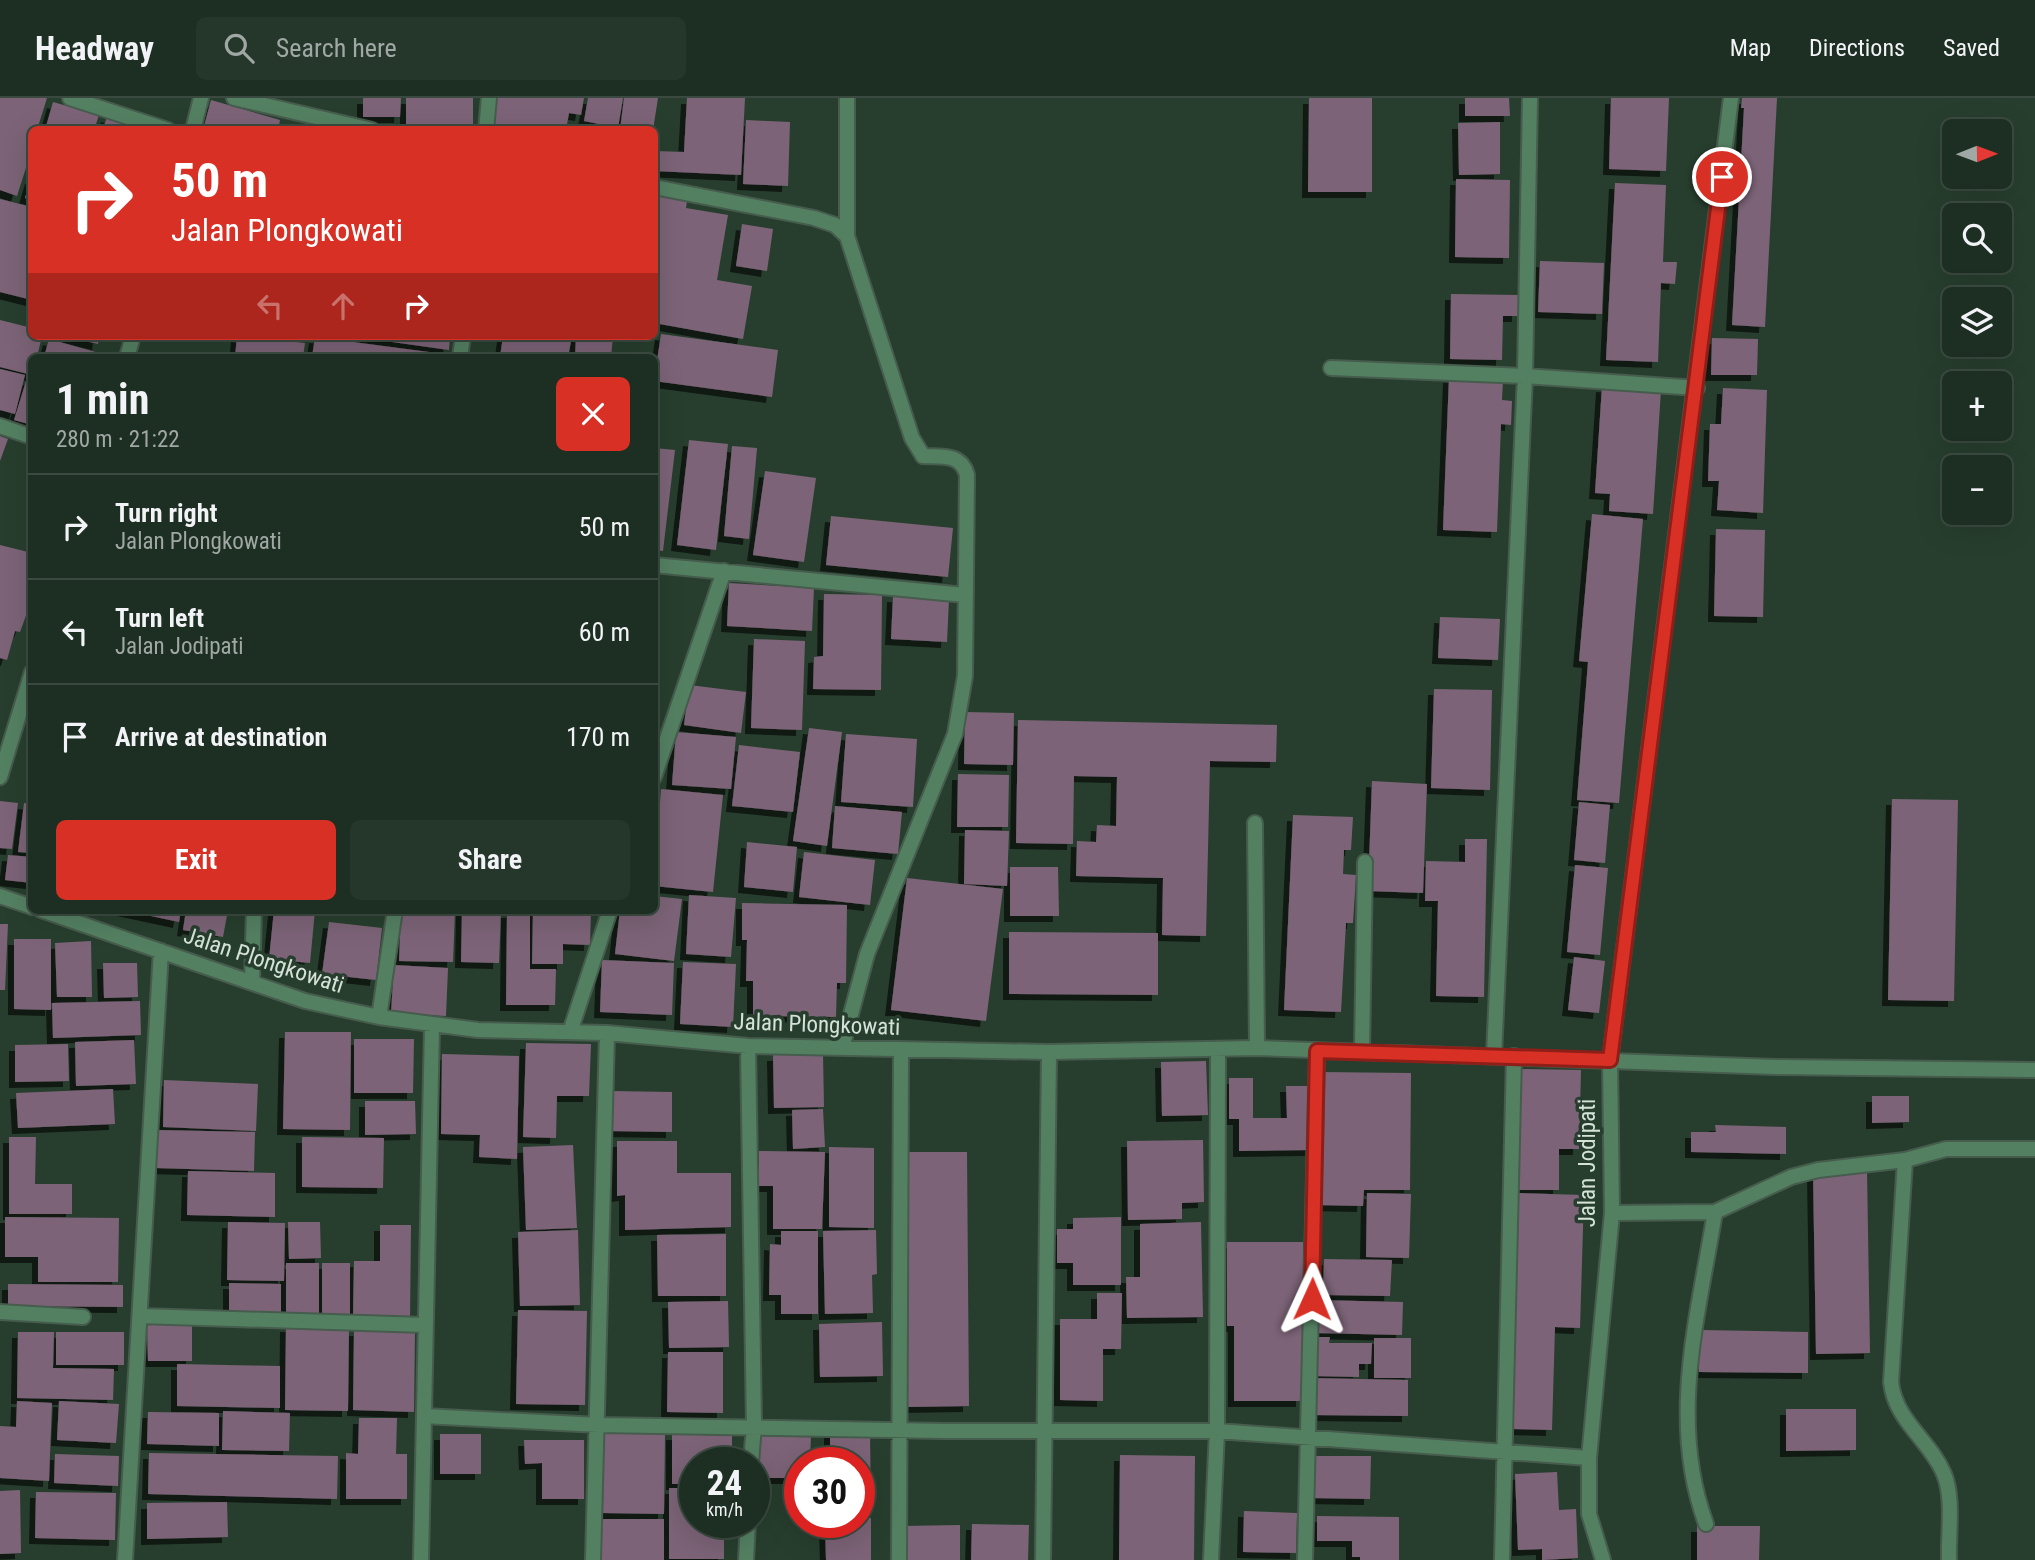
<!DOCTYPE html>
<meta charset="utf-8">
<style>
:root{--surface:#1d2e22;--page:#25362a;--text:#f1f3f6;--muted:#a0a8a5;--line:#3b4a40;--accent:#d93025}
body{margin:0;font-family:"Roboto Condensed",sans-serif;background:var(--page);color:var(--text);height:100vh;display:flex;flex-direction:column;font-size:26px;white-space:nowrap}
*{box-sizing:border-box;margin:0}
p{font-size:23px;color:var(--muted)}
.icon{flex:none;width:38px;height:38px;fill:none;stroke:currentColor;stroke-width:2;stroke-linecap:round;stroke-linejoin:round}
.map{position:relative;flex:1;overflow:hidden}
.drawer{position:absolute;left:28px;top:256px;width:630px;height:560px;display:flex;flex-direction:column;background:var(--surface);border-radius:10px;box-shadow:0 7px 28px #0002,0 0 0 2px var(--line)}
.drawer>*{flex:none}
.banner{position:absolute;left:28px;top:28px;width:630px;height:214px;border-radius:10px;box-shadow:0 7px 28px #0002,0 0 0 2px var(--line);background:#d93025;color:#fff;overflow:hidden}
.needle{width:46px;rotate:89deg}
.controls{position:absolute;left:1942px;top:21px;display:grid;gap:14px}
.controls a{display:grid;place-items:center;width:70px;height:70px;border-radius:10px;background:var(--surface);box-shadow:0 7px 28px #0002,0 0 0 2px var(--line);font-size:35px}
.speed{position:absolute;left:679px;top:1349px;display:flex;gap:14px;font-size:35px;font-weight:700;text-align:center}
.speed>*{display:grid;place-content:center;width:91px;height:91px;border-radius:50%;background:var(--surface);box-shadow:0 7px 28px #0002,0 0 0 2px var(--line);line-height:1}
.speed small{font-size:18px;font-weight:400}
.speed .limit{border:10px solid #d22;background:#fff;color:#111}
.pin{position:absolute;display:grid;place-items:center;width:60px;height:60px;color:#fff;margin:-30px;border:4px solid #fff;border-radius:50%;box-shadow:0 2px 7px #0007}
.me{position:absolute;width:77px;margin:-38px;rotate:1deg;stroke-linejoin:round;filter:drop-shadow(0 0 5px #0008)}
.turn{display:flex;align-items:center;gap:24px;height:147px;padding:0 28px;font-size:32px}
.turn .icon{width:91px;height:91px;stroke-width:2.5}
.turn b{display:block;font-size:49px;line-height:60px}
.lanes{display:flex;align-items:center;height:66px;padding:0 28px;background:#0003;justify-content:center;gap:35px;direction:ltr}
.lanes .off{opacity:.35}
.round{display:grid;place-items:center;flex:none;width:74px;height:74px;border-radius:10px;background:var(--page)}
.headline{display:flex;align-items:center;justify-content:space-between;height:119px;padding:0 28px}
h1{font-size:42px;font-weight:700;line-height:52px}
.cta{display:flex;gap:14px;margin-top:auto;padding:14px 28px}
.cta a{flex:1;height:80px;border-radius:10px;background:var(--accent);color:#fff;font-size:28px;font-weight:700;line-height:80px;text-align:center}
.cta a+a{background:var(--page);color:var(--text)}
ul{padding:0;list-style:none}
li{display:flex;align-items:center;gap:21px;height:105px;padding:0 28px;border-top:2px solid var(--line)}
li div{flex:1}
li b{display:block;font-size:26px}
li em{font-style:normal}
header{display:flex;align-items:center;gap:42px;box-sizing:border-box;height:98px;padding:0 35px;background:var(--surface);border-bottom:2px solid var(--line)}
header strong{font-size:33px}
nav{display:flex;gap:38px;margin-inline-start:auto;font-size:24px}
.search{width:490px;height:63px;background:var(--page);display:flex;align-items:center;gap:18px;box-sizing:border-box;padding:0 24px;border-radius:10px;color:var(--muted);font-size:26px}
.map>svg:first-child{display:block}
.building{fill:#7c6477;filter:url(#shadow)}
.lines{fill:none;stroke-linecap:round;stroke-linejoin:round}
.service-casing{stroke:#465c4d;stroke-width:18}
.minor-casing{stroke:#465c4d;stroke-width:18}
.tertiary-casing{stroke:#465c4d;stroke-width:18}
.service{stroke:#548062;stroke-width:14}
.minor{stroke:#548062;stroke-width:14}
.tertiary{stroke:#548062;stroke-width:14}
.route-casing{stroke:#8d1f18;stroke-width:18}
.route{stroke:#d93025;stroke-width:12}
.labels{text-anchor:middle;stroke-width:7;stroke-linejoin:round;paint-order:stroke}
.street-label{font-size:23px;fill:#d4e2d8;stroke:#273e2e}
</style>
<header>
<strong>Headway</strong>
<div class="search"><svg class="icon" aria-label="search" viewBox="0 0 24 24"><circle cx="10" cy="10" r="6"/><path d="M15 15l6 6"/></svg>Search here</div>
<nav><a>Map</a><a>Directions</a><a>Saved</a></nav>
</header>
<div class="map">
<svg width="2035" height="1462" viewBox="0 0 2035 1462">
<defs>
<filter id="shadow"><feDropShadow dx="-6" dy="6" stdDeviation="0" flood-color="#0009"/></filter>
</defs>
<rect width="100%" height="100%" fill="#273e2e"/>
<path class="building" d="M0,0H47L37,32H32V51L17,98L0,92Z
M363,0H401L400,19H363Z
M406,0H473V32L406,31Z
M497,0H584L581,17L569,15L566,32H491Z
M588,0H623L618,30L584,23Z
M624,0H658L653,32H620Z
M687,0H745L741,77L654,73V53L684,54Z
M1309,0H1372V94H1308Z
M1465,0H1509L1510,18H1465Z
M1611,0H1669L1666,73L1609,71Z
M1742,0H1777L1765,229L1732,227L1744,10H1741Z
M211,2L280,22L278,32H203Z
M53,4L99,17L94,32H45Z
M107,18L151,32H103Z
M746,22L790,24L788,88L743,86Z
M1500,24V76L1459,77L1458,25Z
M31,80H32V102L25,100Z
M1456,81L1510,82L1509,160L1455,159Z
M1615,85L1666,87L1663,164H1677L1675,186L1661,185L1658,264L1606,262Z
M654,97L687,103L686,110L728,117L717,182L752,188L743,241L654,225Z
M0,101L32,109V202L0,194Z
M742,126L773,131L767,173L736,168Z
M1540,163L1604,165L1602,216L1538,214Z
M1451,196L1518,197V218H1503L1502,262L1450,261Z
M0,222L32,230V238H42L37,259H32V277L0,269Z
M661,236L778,252L772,299L654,283Z
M64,238H99L98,246Z
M237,238L305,245L303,259H235Z
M350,238H450L449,252Z
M503,238H572L568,259H500Z
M576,238H613L611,259H575Z
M315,239L444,256V259H312Z
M1712,240L1758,241L1757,277H1711Z
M49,241L110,258V259H44Z
M0,271L25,277L15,316L0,312Z
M1449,279L1503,281L1502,302L1512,303L1511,327L1501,326L1497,434L1443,432Z
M27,280L32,282V327L14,322Z
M1602,288L1661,292L1653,416L1609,413L1610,396L1595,395Z
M1723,290L1767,292L1763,415L1717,412L1719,383H1708L1710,326H1721Z
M0,338L8,341L0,363Z
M689,342L728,346L716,452L677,447Z
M732,348L757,350L749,441L724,438Z
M654,350L675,352L663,453L654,452Z
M765,373L816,380L804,464L753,457Z
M1592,416L1643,421L1619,705L1577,702L1588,564L1579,563Z
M831,418L953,430L948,479L826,467Z
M1716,431L1765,432L1763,519L1714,518Z
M0,447L32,455V501L20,534L15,533L7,562L0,560Z
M729,485L814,490L812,533L727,528Z
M824,496L882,497L881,592L813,591L814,559L823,558Z
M893,498L949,501L947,544L891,541Z
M1440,519L1500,521L1498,562L1438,560Z
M754,541L805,543L802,632L751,630Z
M689,587L746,594L741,635L684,627Z
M1434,591L1492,592L1490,692L1431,690Z
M965,614L1014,615L1013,667L964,666Z
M1018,622L1277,627L1276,664L1210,663L1206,838L1162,837L1163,780L1076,778L1077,743L1096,744L1097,727L1116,728L1117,679L1074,678L1073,746L1016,745Z
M809,630L842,634L827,748L793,743Z
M676,634L736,639L731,691L672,687Z
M846,636L917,641L913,709L841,704Z
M739,647L800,654L793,714L732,708Z
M958,676L1009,677L1008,729H957Z
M1372,683L1427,686L1423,795L1368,793Z
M661,691L723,697L713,794L654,788Z
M1892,701L1958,702L1954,903L1888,902Z
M0,703L18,705L12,751L0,750Z
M1579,704L1610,707L1605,765L1574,762Z
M24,705L32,706V755L18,754Z
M835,708L902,714L898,756L832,750Z
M1293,717L1353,719L1351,752H1344L1343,776L1356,777L1353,825H1346L1341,914L1284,912Z
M965,732L1009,733L1007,788L964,786Z
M1465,741H1487L1484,899L1436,898L1438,803H1425L1426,763L1465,764Z
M747,744L797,749L793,794L744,789Z
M804,754L875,762L870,807L799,799Z
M8,757L32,759V785L5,782Z
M1575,767L1608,770L1600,857L1567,854Z
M1010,769H1058L1059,818H1010Z
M907,780L1003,791L986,923L891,912Z
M689,797L736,800L731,859L686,856Z
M654,798L682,801L674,863L615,856L620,812H654Z
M742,805L847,807L846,885H837L836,919L753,918V883H746L747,842H742Z
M123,812H181L179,824Z
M186,812H228L223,839L183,832Z
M274,812H315L310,865L269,861Z
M401,812H455L453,864L399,863Z
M462,812H501L499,865L461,864Z
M533,812H591L590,847L563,846V866H532Z
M507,814H530V871H556L555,907H506Z
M329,824L382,830L376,882L322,876Z
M0,826H8L5,892H0Z
M1009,834L1158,835V897L1009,896Z
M14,841H51V912L14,911Z
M91,843L92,899H57L55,845Z
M1574,859L1605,863L1599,915L1568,912Z
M602,862L674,865L672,917L600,914Z
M683,864L736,866L733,929L680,926Z
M103,865H137L138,899L104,900Z
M394,867L448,870L446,918L391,915Z
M140,903L141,937L53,940L52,905Z
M285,934H351L350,1032L283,1031Z
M354,941H414L413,995H354Z
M134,942L136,986L76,988L75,944Z
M526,945L591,946L589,998H557L556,1040L523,1039Z
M68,946L69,983L15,984V947Z
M442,956L519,958L517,1061L479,1059L480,1037L441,1036Z
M823,956L824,1009L774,1010L773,957Z
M1206,963L1208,1017L1162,1018L1161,964Z
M1519,971L1581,972L1579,1051H1559V1092H1517Z
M1319,974L1411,975L1410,1092H1364L1363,1108L1317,1107Z
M1229,980H1253V1020H1287L1286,988H1311V1052L1239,1053V1021H1229Z
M164,982L258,986L256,1033L163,1029Z
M113,991L115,1026L18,1030L16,995Z
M610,993L672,994V1034L609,1033Z
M1872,998H1909V1024L1872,1025Z
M365,1003H415L416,1036L365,1037Z
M823,1011L825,1049L793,1051L792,1012Z
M1715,1027L1786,1029V1056L1691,1054V1034H1716Z
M157,1032L255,1034L254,1073L156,1070Z
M9,1039H36L35,1086H72V1116H9Z
M302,1039L384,1040L383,1090L302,1089Z
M1203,1042L1204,1104L1182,1105V1121L1128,1122L1127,1043Z
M617,1043H677V1075H731V1129L625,1132V1097L617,1098Z
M573,1047L577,1130L526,1132L523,1049Z
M829,1049L874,1050V1130L829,1129Z
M759,1053L825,1054L822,1131H773V1088H759Z
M906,1054H967L969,1308L907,1309Z
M188,1073L275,1075V1119L187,1117Z
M1867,1073L1870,1255L1816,1256L1813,1074Z
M1367,1095L1411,1096L1409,1160L1366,1159Z
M1519,1095L1584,1097L1580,1230L1555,1229L1552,1332L1513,1331Z
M5,1119L119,1120L118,1184H38V1159H5Z
M1121,1119V1187H1073V1165H1057V1131H1073V1120Z
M228,1124L285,1125L284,1183L227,1182Z
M288,1124H320L321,1160L289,1161Z
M1201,1124L1203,1219L1127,1220L1126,1179H1140V1126Z
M380,1127H411L410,1221L353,1220L354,1163H380Z
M578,1132L580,1207L520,1208L518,1134Z
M876,1132L877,1176L872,1177L873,1215L825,1216L823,1133Z
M781,1133H818V1216H781V1197H769L770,1146L781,1147Z
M726,1136V1198H658L657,1137Z
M1227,1144H1303L1302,1303H1234V1228H1227Z
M1324,1161L1392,1162L1390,1198L1323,1197Z
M286,1165H319V1218H286Z
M322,1165H350V1218H322Z
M229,1185L281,1186V1215L229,1214Z
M8,1186L123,1187V1209L8,1208Z
M1097,1195H1122L1121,1251H1103V1303L1060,1302V1221H1097Z
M1316,1202L1403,1204L1402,1237L1316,1235Z
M728,1203L729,1249L669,1250L668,1204Z
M518,1212L587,1213L585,1307L516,1306Z
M882,1224L883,1278L820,1279L819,1226Z
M147,1227H192V1263H148Z
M286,1228L349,1230L348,1313L285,1312Z
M354,1232L415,1233L414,1314L353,1312Z
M1699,1232L1808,1234V1275L1699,1274Z
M18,1234H54L53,1270L114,1271L113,1302L17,1300Z
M56,1234H124V1267H56Z
M1312,1239H1330L1329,1245H1372L1371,1266H1359V1279L1312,1278Z
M1374,1240H1411V1280H1374Z
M668,1254H723V1315L667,1314Z
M177,1266L280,1268V1310L177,1308Z
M1312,1280L1408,1282V1318L1311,1317Z
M17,1303L52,1305L49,1383L0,1380V1328L16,1329Z
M59,1303L119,1306L116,1345L57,1342Z
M1786,1311H1856V1352L1786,1353Z
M223,1313L290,1315L289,1353L222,1352Z
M148,1314L219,1315V1348L147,1346Z
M359,1320H397L396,1356H407V1401H346V1355L358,1356Z
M870,1333L871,1414H859V1365H830V1334Z
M604,1334L665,1335L664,1416L603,1415Z
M440,1336H481V1376H440Z
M672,1336H732V1365H695V1386H672Z
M759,1337H811L810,1365H800V1380H759Z
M524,1342H584V1401H542V1365L525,1366Z
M149,1355L338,1358L337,1401L148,1396Z
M55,1356L119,1358L118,1388L54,1385Z
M1120,1357L1195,1358L1194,1462H1119Z
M1311,1358H1371L1370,1401L1311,1400Z
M1557,1374L1559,1412L1576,1411L1578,1460L1542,1462V1451L1518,1452L1515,1376Z
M669,1390H695V1424H724V1461H669Z
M20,1392L21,1455L0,1456V1393Z
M36,1394L116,1395L115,1442L35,1440Z
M227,1404L228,1439L147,1441V1405Z
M1244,1413L1297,1415L1296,1455L1243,1454Z
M1317,1418L1399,1419V1462H1360V1459H1352V1443H1317Z
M859,1420H871V1462H826L825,1424H859Z
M601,1421H664V1462H601Z
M972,1426L1029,1427L1028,1462H971Z
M960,1427V1462H902V1428Z
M1697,1428H1760L1759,1462H1697Z"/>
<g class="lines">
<defs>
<path id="service" d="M1255,725L1257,950
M1905,1062L1891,1284C1895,1323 1930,1342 1944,1376C1954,1400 1948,1436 1949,1462
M1612,1115L1715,1114L1791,1079L1818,1072L1905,1062L1946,1051H2035
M1706,1426C1668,1323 1698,1218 1715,1114"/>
<path id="minor" d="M70,0L168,32
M234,0L372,32
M193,32L201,0
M486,32L489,0
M654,89L814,120L835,127L847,138L912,340L923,358C942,359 961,355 967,377L965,578L955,636L867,856L842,950
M847,138V0
M127,259L133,238
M460,259L463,238
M1331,270L1525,278L1697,290
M0,328L32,339
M654,467L965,497
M0,679L32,574
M654,679L724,473
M0,798L32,809
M41,812L305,903L379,919L478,932L607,935L748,948L1049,954L1257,950L1775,969L2035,972
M252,885L254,812
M379,919L395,812
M570,934L610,812
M748,948L754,1327L751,1365
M1362,954L1365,764
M1494,957L1525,278L1530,0
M0,1214L83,1219
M140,1218L425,1227
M424,1318L599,1327L944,1333H1217L1589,1360
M125,1462L161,853
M421,1462L432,928
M593,1462L607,935
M746,1462L748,1424
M899,1462L901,951
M1043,1462L1049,954
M1211,1462L1217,1333L1218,952
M1305,1462L1317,953
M1502,1462L1514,958"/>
<path id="tertiary" d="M1603,1462L1589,1416V1360L1612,1115L1610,962L1731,0"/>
</defs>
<use href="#service" class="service-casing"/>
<use href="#minor" class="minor-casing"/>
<use href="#tertiary" class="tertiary-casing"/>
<use href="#service" class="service"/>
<use href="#minor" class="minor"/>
<use href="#tertiary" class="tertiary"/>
</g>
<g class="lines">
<defs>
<path id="route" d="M1312,1201L1317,953L1610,962L1722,79"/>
</defs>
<use href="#route" class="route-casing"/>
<use href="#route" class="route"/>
</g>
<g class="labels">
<g class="street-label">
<text transform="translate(264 862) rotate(18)" y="8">Jalan Plongkowati</text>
<text transform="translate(817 926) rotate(2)" y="8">Jalan Plongkowati</text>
<text transform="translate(1587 1065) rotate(-90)" y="8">Jalan Jodipati</text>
</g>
</g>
</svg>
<div class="controls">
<a><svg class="needle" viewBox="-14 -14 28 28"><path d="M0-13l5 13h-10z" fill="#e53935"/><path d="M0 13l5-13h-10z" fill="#a0a8a5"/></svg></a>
<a><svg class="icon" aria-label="search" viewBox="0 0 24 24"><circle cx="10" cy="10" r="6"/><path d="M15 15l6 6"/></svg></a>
<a><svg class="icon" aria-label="layers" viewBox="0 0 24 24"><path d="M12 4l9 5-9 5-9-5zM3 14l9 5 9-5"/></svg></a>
<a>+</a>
<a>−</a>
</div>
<div class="speed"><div>24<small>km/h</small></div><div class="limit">30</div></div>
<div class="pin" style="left:1722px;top:79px;background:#d93025"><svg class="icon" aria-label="arrive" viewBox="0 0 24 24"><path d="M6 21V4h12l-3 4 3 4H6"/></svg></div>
<svg class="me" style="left:1312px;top:1201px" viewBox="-20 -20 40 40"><path d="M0-17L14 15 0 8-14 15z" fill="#d93025" stroke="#fff" stroke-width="4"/></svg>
<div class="banner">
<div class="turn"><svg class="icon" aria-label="right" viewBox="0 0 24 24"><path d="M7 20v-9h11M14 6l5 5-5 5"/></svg><div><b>50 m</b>Jalan Plongkowati</div></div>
<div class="lanes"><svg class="icon off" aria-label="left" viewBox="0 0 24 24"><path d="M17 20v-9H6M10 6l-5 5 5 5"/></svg><svg class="icon off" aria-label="ahead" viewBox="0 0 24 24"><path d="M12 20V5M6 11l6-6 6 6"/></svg><svg class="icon" aria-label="right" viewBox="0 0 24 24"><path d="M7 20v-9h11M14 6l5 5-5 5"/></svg></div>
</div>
<section class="drawer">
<div class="headline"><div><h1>1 min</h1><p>280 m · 21:22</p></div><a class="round" style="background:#d93025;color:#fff"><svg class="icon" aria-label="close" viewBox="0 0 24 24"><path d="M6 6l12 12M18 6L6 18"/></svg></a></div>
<ul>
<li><svg class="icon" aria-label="right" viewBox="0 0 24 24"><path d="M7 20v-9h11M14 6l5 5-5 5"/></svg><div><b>Turn right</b><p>Jalan Plongkowati</p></div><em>50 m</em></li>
<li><svg class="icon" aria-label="left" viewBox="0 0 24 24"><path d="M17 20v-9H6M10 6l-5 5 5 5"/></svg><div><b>Turn left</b><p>Jalan Jodipati</p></div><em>60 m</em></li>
<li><svg class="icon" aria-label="arrive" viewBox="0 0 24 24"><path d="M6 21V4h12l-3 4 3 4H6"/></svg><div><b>Arrive at destination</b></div><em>170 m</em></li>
</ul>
<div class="cta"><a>Exit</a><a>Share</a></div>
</section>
</div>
